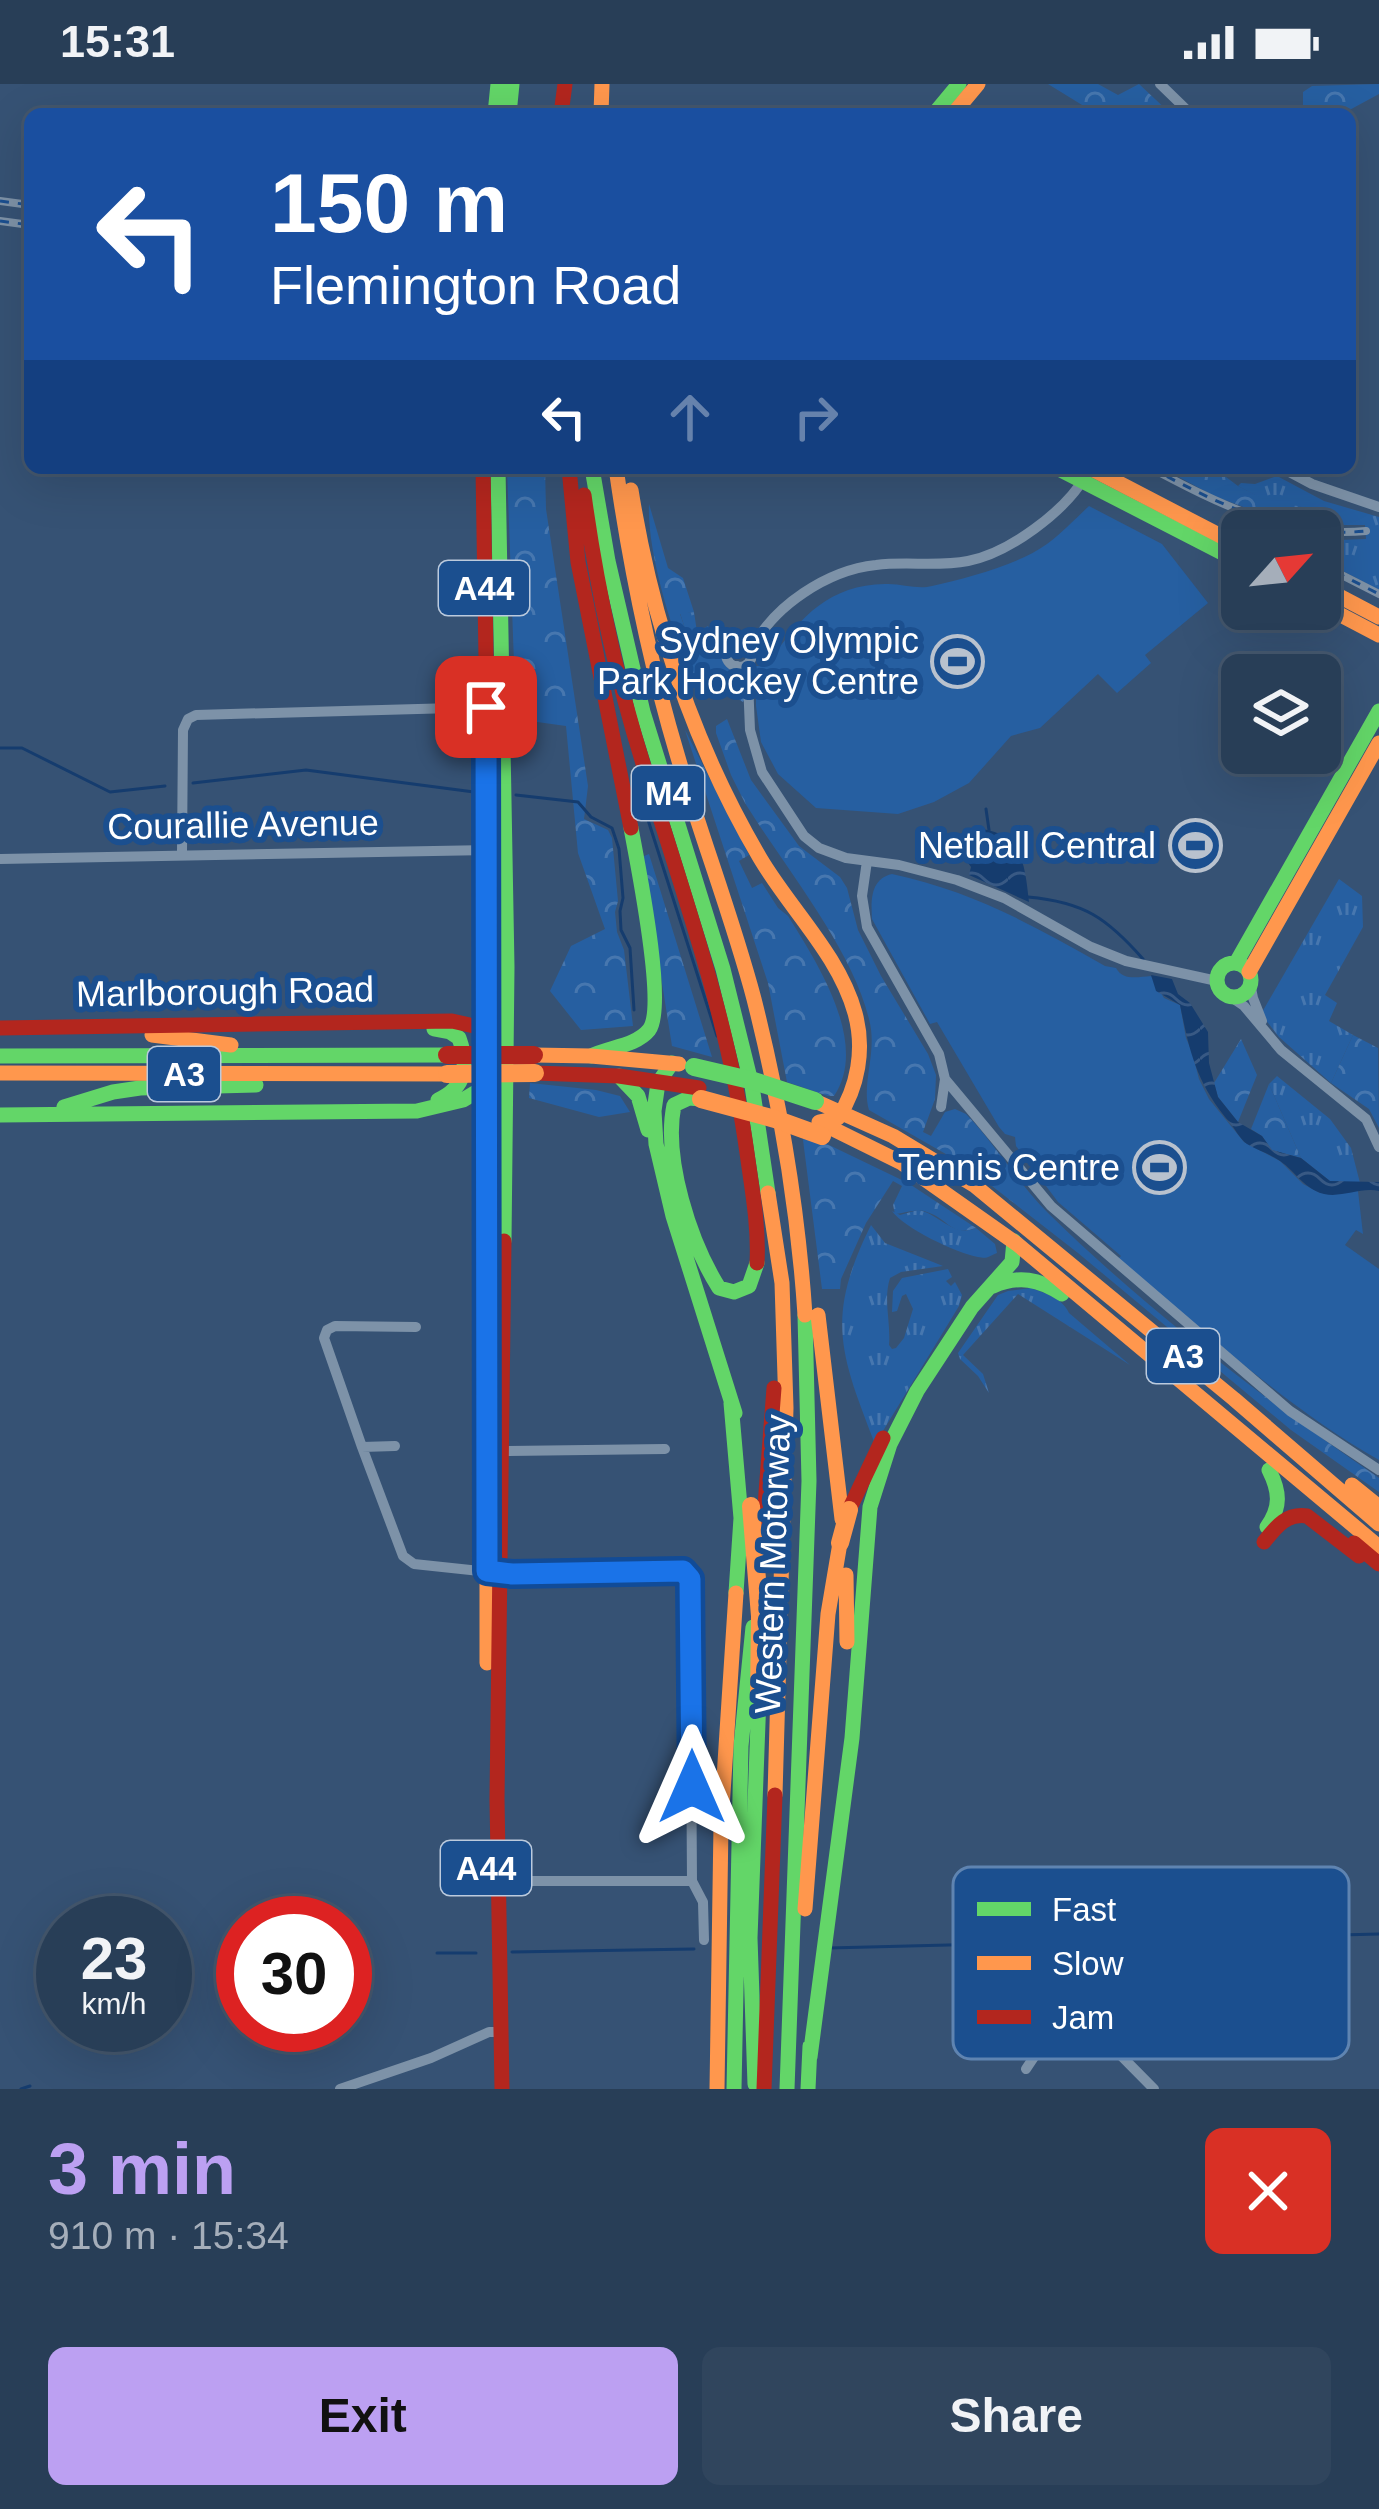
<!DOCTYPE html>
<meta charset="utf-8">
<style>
:root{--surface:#283e57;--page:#30455d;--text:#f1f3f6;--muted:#a5aeba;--line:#44576d;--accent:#bca0f2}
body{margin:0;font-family:Arial,sans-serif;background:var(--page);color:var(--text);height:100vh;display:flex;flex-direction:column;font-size:45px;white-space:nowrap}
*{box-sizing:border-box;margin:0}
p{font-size:39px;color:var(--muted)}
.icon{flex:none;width:66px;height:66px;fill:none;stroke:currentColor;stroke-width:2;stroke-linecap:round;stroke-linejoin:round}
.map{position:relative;height:2005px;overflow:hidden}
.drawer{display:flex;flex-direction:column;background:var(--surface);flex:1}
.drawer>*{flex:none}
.hud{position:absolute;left:24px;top:24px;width:1332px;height:366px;border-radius:18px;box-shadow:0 12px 48px #0002,0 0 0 3px var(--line);background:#1a4fa0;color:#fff;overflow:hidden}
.needle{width:78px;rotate:63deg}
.tools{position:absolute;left:1221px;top:426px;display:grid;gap:24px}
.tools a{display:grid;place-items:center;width:120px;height:120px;border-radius:18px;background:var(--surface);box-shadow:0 12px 48px #0002,0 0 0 3px var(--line);font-size:60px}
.speed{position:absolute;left:36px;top:1812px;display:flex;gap:24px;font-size:60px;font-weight:700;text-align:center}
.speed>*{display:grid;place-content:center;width:156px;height:156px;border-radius:50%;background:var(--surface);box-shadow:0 12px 48px #0002,0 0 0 3px var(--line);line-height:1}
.speed small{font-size:30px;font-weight:400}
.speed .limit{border:18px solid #d22;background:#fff;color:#111}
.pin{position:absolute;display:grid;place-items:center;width:102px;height:102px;color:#fff;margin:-51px;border-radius:24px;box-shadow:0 6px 18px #0006}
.me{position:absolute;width:132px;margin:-66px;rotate:0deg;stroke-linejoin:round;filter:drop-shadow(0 0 9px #0008)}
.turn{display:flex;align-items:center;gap:42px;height:252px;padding:0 48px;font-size:54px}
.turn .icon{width:156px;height:156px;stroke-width:2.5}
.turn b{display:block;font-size:84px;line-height:102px}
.lanes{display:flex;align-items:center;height:114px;padding:0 48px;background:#0003;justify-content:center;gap:60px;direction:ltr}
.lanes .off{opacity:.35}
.round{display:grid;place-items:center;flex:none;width:126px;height:126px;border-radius:18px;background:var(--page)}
.summary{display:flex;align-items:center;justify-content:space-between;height:204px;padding:0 48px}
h1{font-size:72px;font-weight:700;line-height:90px;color:var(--accent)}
.button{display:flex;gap:24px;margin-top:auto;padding:24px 48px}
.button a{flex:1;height:138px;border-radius:18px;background:var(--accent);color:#111;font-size:48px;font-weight:700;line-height:138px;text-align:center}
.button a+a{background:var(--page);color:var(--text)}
.status{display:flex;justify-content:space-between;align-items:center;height:84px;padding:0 60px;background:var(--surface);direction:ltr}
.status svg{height:33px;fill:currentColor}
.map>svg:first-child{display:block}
.grass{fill:url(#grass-tufts)}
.forest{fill:url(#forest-crowns)}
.pitch{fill:#265fa1}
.water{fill:url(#water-waves)}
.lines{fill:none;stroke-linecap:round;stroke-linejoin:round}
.stream{stroke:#153c6e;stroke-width:3}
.street{stroke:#7d92a8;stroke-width:10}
.fast{stroke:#63d668;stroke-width:15}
.slow{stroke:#ff974d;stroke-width:15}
.jam{stroke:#b3261e;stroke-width:15}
.rail-casing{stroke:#7e92a7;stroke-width:8}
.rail{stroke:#1b4f8f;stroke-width:3;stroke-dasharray:9;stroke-linecap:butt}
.fast-bridge{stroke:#63d668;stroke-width:18}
.slow-bridge{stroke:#ff974d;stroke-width:18}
.jam-bridge{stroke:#b3261e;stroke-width:18}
.route-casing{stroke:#114b97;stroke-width:30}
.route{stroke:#1a73e8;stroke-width:21}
.labels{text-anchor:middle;stroke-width:12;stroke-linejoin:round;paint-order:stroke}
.shield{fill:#1b4f8f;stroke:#bbcadd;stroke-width:3}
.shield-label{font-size:33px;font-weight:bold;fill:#fff}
.poi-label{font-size:36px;fill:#fff;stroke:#1b4f8f;text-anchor:end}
.street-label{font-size:36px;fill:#fff;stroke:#1b4f8f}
.key{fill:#1b4f8f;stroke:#5f84b1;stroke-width:3}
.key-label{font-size:33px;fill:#fff}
</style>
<div class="status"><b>15:31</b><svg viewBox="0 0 49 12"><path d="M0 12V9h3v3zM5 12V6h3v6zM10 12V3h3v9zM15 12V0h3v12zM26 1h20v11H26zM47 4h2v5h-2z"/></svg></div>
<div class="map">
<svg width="1379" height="2005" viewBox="0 0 1379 2005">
<defs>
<pattern id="grass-tufts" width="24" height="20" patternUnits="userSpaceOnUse" patternTransform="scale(3)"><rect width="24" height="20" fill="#265fa1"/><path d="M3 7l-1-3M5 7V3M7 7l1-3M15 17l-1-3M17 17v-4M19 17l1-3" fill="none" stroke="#4777af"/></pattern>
<pattern id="forest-crowns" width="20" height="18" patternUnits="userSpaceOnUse" patternTransform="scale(3)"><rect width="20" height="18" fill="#265fa1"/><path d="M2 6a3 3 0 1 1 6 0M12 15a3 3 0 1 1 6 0" fill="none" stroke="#4777af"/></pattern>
<pattern id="water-waves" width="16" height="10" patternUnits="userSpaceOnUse" patternTransform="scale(3)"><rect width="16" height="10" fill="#153c6e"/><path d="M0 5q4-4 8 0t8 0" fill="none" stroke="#385984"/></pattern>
</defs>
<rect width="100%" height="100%" fill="#365274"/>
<path class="grass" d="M1277,392L1324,417L1379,433V506L1320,475V452L1340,456L1366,455L1365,441H1330L1311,424L1270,419L1238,402L1241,399L1255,400Z
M694,528L697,548L708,542L725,581C740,597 741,582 747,611L743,618L731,611L732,603C716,589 712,593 693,591L687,584L693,569L680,529Z
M1339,795L1362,812L1363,843L1325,911L1337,919L1329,937L1353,951L1331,999L1279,953L1261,930Z
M1277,992L1330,1035L1351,1064L1360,1099L1330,1097L1301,1074L1269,1000Z
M918,1126C940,1130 953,1154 976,1144L995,1160L997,1169C987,1173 988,1175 978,1173C956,1169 904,1144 892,1127L900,1131Z
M871,1141L885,1159L943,1182L901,1188L890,1194C883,1216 891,1238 889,1261L892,1265L896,1264L904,1254L913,1225L906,1210L902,1212L897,1227L892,1228L893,1207L902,1194L948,1185L952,1193L946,1197L951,1202L955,1198L962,1211L959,1222L875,1360C840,1269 825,1234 871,1141Z
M1031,1204C1045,1209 1062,1214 1069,1229L1130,1281L1018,1210L963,1271L983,1290L989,1309L978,1292L960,1275L958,1269L998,1211L1008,1207Z"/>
<path class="forest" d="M1048,0H1098L1118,11L1139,0L1171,30H1111L1087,24Z
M1379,0V10L1342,30H1303V8L1312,2Z
M507,384H545L546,425L588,702L584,735L608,746L612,754L618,817L615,828L617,848L624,866L633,942L581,946L550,907L571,862L605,845L578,769L566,642L516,635Z
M1162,384H1214L1238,402L1270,418L1311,424L1330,441L1281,437L1214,412Z
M649,420L668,484L683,494L694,528L680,530L694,570L687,584C670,540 647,466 649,420Z
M727,635L751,696L799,762L840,793L847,804L858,846L881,892L928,970L936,991L935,1015L923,1048L931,1052L945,1028L955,1025L966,1030C996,1061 1018,1099 1048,1129C1149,1228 1263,1314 1379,1394V1408L1291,1346L1078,1169L965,1081L869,1026C861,999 878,968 869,935C852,864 784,782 745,719L731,691L716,649V642Z
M685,646L749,771L739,777L752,804L762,799L778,824L788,832C816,877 870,959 834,1012H828L787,998L768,899Z
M649,770L712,973L672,962L642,773Z
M1353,951L1378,964L1379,1044L1369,1025L1331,999Z
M1241,955L1257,991L1238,1038L1218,1013L1214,999Z
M530,999L596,1006L620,1012L630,1028L599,1033L529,1014Z
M1269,1000L1301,1074L1272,1066L1262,1052L1251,1045Z
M802,1048L908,1099L976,1144C950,1153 949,1135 927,1128C917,1124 905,1129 895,1130L893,1121L902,1102L893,1097L866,1139L841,1195L840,1205H822Z"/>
<path class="pitch" d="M1089,422L1162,460L1208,519L1145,571L1151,579L1117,609L1098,590L1040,644L1011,652L969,699L934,718L898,730L816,724L778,690L761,658L756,622V582H765L768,574H772C801,532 830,501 885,500C901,499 917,506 932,502C967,494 1018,481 1047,460C1062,449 1075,435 1089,422Z
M892,790C972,807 1035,842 1105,882L1116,884C1123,897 1138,893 1151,892L1164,914L1180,921L1186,954L1192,968L1199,995L1209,1015L1244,1058L1280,1077L1303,1100L1320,1109L1358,1107L1363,1150L1356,1146L1345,1161L1379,1185V1376C1285,1323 1204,1246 1121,1177L1118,1175L1121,1172L1058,1118L1016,1062L1015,1053L1005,1050L999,1043L937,938L930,940L872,835C871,817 870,795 892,790Z"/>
<path class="water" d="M982,745C1023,751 1025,782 1029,818L969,791L971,783C962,769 952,766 937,761L938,758Z
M1151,891L1172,895L1178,910L1190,919L1208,948L1209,979L1218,1013L1238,1038L1262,1052L1272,1066L1301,1074L1330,1097L1379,1098V1107C1361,1103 1342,1114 1324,1110C1304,1105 1296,1088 1280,1077C1270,1070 1257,1066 1247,1060C1240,1055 1235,1045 1230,1039C1197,1000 1190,970 1180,921L1156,907Z"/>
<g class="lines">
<path class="stream" d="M0,664H22L110,708L165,702
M193,699L306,686L474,708
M516,711L578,718L591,733L612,744L619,765L623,814L620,827L621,846L630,864L634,926
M642,717L717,952
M986,725L989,746
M1028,813C1084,818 1107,834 1143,875
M829,1864L1379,1850
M512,1868L694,1865
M437,1869H476
M21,2005L30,2002"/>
<path class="street" d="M1160,0L1191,30
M1282,384L1312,400L1379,423
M726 570a13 13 0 1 1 26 0a13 13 0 1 1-26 0Z
M751,567C772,522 828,486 876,481C907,477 937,483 968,477C1009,469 1064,428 1085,393
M737,582L744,588L748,597L750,646L762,688L804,752L819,764L846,774L899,781L957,796L1004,814L1091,863L1126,877L1217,897
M182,770L183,646L188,635L196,631L491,623
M0,775L489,766
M867,777L862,812L867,843L939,970L945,995L1051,1122L1290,1327L1379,1386
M1250,899L1253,914L1262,937
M1228,911L1244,922L1281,966L1366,1035L1379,1063
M941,1023L945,995
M395,1362L362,1363L324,1254L327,1246L335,1242L416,1243
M362,1363L403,1472L414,1480L508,1490H688L690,1495L692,1797L703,1818L704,1856
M500,1367L665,1365
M487,1797H692
M1070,1920L1154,2005
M1026,1985L1100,1874
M340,2005L431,1974L489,1948H501"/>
<path class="fast" d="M495,30L498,0
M509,30L512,0
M934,30L959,0
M498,384L507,883L504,1157
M592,384L608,477L643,628L723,885L752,1002L768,1109
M1057,384L1242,479
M1236,879L1379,627
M1217 896a17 17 0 1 1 34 0a17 17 0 1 1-34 0Z
M434,945L450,948L459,954C469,982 466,1003 438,1016
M0,972L447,971
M591,972C609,963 636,962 649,946C667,923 637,777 631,744
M672,979L658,999L654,1027L656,1060L673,1132L735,1329
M619,992L638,1012L648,1046
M701,1015L689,1014L674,1021C663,1075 690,1158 719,1204L734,1208L749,1202L757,1179
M64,1023L113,1008L140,1004L256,1001
M0,1031L417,1027L463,1016L488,1001
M993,1202C1019,1191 1039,1195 1062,1210
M731,1319L741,1434L736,1509
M1267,1443C1281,1423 1280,1408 1269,1386
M810,1973L852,1654L870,1423L890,1360L917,1307L972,1223L1012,1178L1014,1157
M755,2000L750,1854L759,1612
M734,2005L741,1662L753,1543
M787,2005L809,1397L805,1231
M808,2005L810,1962"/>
<path class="slow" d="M601,30L602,0
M953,30L978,0
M616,384C630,481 649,576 677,670C701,753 732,832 754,915C780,1018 798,1125 805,1231
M1090,384L1242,463
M631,406C652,536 693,660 760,774C790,825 839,871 855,929C865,965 858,1003 838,1034L819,1038
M1320,502L1379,533
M1320,520L1379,551
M1249,888L1379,659
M152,951L231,961
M534,971L591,972L679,980
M0,989L447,990
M815,1017L893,1052L974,1101L1234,1315L1379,1440
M821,1039L902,1079L1017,1160L1379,1463
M487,1086V1579
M768,1109L782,1199L786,1324L775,1711
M818,1231L842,1435
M1352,1401L1379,1423
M846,1491L847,1558
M805,1825L828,1530L840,1459
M717,2005L721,1740L736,1509"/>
<path class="jam" d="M561,30L565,0
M483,384L488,701L485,1004L487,1086
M569,384L578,478L631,744
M584,411C597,505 617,598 646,689C685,815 729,938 747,1069C752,1105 759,1143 757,1179
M0,944L452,937L474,942L490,951
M535,989L619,992L699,1004
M849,1426L883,1354
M1264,1458C1276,1443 1286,1429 1307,1432L1359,1472
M1354,1459L1379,1480
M761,1474L774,1304
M502,2005L497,1715L504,1157
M764,2005L775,1711"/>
<defs>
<path id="rail" d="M0,117L30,121
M0,137L30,141
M1151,384C1219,420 1287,455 1366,447
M1320,480L1379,510"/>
</defs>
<use href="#rail" class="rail-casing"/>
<use href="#rail" class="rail"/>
<path class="fast-bridge" d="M694,983L754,997L815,1017"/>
<path class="slow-bridge" d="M447,990L535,989
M701,1015L775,1035L822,1052
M751,1422L760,1532L759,1612
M840,1459L849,1426"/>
<path class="jam-bridge" d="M447,971H534"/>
</g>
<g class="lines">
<defs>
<path id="route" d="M486,623L487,1487L512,1490L683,1487L690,1495L692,1703"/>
</defs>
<use href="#route" class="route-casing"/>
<use href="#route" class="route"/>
</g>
<defs>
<symbol id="stadium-ring" viewBox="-11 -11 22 22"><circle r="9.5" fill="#1b4f8f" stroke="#b9c2ce" stroke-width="1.5"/><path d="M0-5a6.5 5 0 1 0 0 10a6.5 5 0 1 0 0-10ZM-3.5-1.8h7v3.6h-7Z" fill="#b9c2ce"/></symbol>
</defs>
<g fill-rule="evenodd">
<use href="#stadium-ring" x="928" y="548" width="59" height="59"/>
<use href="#stadium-ring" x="1166" y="732" width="59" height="59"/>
<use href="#stadium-ring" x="1130" y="1054" width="59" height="59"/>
</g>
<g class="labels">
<g class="shield">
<rect x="439" y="477" width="90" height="54" rx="9"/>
<rect x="632" y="682" width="72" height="54" rx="9"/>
<rect x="148" y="963" width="72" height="54" rx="9"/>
<rect x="1147" y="1245" width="72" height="54" rx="9"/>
<rect x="441" y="1757" width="90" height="54" rx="9"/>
</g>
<g class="shield-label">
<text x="484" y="516">A44</text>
<text x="668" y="721">M4</text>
<text x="184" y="1002">A3</text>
<text x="1183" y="1284">A3</text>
<text x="486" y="1796">A44</text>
</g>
<g class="poi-label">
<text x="919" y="569">Sydney Olympic<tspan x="919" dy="41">Park Hockey Centre</tspan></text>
<text x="1156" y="774">Netball Central</text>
<text x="1120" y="1096">Tennis Centre</text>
</g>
<g class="street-label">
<text transform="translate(243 740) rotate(-1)" y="13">Courallie Avenue</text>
<text transform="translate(225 907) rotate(-1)" y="13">Marlborough Road</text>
<text transform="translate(772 1480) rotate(-88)" y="13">Western Motorway</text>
</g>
</g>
<rect x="953" y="1783" width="396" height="192" rx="18" class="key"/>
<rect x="977" y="1818" width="54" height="14" fill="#63d668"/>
<rect x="977" y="1872" width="54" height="14" fill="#ff974d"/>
<rect x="977" y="1926" width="54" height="14" fill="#b3261e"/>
<g class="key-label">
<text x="1052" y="1837">Fast</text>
<text x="1052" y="1891">Slow</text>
<text x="1052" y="1945">Jam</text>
</g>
</svg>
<div class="tools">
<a><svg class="needle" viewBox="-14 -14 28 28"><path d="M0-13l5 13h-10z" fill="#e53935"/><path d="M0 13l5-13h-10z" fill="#a5aeba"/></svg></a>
<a><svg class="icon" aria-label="layers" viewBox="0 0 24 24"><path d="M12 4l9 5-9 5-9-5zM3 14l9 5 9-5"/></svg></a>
</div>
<div class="speed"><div>23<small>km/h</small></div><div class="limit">30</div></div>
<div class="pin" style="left:486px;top:623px;background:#d93025"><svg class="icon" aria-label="arrive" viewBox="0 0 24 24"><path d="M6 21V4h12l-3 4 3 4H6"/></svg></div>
<svg class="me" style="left:692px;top:1703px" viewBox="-20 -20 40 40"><path d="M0-17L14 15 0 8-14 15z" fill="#1a73e8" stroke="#fff" stroke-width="4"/></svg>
<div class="hud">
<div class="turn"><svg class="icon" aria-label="left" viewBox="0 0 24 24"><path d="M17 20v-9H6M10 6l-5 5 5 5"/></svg><div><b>150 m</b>Flemington Road</div></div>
<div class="lanes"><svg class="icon" aria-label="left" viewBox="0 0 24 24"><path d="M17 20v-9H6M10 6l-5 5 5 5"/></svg><svg class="icon off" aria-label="ahead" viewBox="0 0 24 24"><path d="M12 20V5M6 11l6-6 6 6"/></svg><svg class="icon off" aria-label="right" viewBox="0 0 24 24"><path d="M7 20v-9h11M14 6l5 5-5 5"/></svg></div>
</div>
</div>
<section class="drawer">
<div class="summary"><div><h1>3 min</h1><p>910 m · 15:34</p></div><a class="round" style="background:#d93025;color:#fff"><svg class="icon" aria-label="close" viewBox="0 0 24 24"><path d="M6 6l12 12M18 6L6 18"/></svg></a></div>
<div class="button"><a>Exit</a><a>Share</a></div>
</section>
